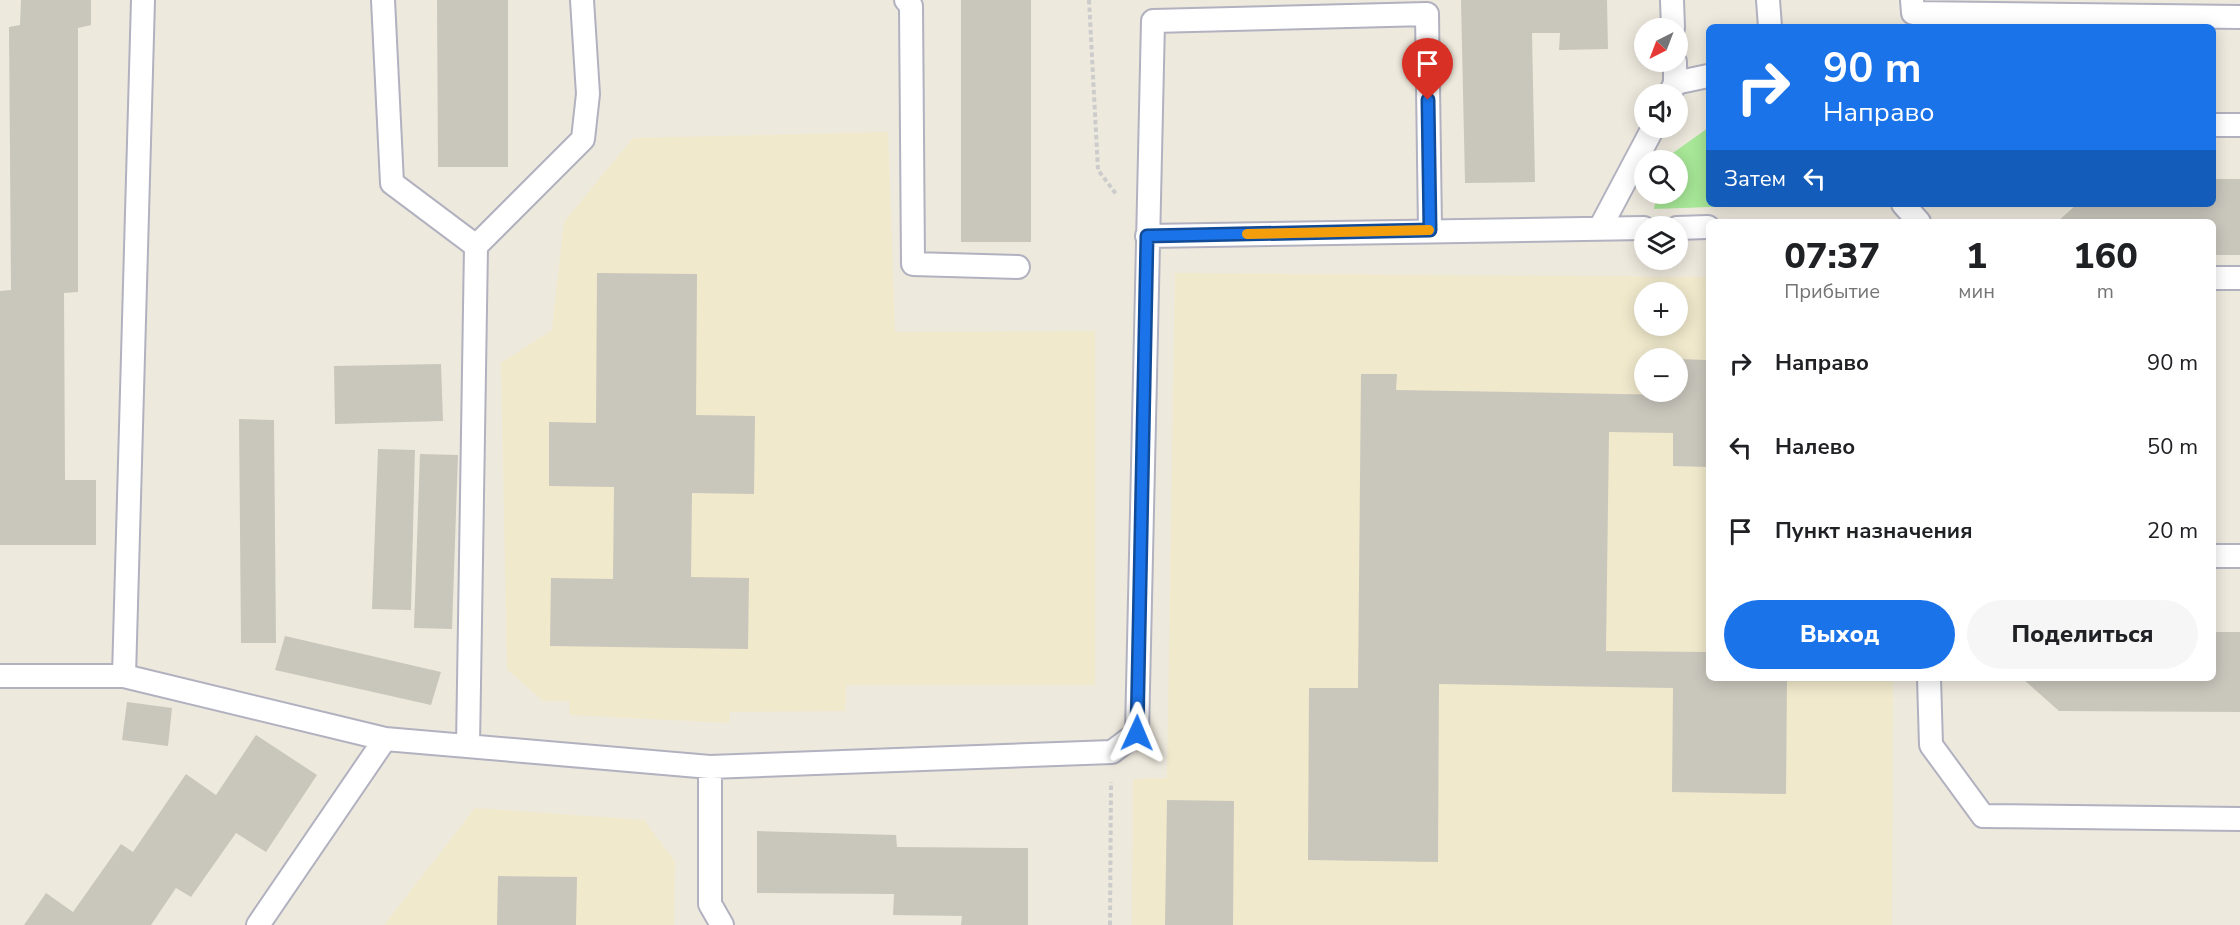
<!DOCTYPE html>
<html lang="ru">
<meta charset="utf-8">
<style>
:root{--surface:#fff;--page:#f6f6f6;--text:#202124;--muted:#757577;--accent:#1a73e8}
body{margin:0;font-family:"Nunito Sans",sans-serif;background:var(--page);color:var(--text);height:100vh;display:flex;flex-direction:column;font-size:22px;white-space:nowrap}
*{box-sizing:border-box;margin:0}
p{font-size:20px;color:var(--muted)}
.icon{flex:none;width:33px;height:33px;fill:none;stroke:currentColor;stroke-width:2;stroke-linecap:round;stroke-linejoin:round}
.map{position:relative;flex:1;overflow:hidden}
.drawer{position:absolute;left:1706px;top:219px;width:510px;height:462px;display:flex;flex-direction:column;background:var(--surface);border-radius:9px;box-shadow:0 3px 15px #0003}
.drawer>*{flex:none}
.top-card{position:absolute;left:1706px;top:24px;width:510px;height:183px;border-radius:9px;box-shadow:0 3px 15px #0003;background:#1a73e8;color:#fff;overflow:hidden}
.needle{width:39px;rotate:222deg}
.fabs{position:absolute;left:1634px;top:18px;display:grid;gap:12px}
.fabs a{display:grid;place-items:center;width:54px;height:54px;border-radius:50%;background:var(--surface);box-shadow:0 3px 15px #0003;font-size:30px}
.pin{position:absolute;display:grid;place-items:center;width:51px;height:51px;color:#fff;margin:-62px -26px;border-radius:50% 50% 50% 0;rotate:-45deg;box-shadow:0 0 6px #0007}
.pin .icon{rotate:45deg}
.me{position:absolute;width:66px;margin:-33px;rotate:1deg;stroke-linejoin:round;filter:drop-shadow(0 0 4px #0008)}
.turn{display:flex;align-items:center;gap:21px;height:126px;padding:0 18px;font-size:27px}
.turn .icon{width:78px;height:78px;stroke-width:2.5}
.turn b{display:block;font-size:42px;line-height:51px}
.then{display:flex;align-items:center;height:57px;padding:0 18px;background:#0003;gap:12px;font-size:22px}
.eta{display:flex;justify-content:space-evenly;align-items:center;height:102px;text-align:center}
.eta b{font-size:36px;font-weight:800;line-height:42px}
.primary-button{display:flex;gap:12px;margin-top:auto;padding:12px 18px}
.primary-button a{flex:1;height:69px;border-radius:36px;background:var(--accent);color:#fff;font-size:24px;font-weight:800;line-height:69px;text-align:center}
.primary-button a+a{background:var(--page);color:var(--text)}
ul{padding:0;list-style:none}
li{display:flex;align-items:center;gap:18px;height:84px;padding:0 18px}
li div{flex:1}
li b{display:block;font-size:22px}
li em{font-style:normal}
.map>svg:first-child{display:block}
.education{fill:#f0e9cc;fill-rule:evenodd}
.green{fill:#a7e797}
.building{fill:#c9c6bc}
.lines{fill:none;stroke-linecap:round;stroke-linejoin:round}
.lane-casing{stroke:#b1b1c0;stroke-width:26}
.path{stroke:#ccc;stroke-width:4;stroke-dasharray:4.5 3;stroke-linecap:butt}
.lane{stroke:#fff;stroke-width:22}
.route-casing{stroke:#114b97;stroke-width:15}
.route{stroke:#1a73e8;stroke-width:10}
.slow{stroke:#f59e0b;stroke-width:10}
</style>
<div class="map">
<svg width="2240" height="925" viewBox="0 0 2240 925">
<rect width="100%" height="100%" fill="#eee9dd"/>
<path class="education" d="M888,132L895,332L1095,331V685H846L845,711L730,712L729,723L570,715L569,701H543L507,669L501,363L552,330L564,222L633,138Z
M1175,273L1708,277V678H1893L1892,925H1132L1133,779L1167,778ZM1644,292H1677V326H1644ZM1644,358H1677V392H1644Z
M475,808L644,820L675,862L674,925H384Z"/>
<path class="green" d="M1708,128V204H1792L1654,209L1657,194H1677V160H1663Z"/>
<path class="building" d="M21,0H91V25L78,28V292L64,293L65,480H96V545H0V291L11,290L9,27L20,25Z
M437,0H508V167H438Z
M961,0H1031V242H961Z
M1461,0H1607L1608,49L1559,50L1560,33H1532L1535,182L1465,183Z
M2212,179H2240V255H2212V222H2057L2077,204H2212Z
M597,273L697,274L696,415L755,416L754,494L692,493L691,577L749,578L748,649L550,646L551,578L613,579L614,487L549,486V422L596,423Z
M1677,359L1708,360V467L1673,466V433L1609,432L1606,651L1708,652V678H1787L1786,794L1672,792L1673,688L1439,684L1438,862L1308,860L1309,688H1358L1361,374H1397L1396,390L1675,395Z
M441,364L443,421L335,424L334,366Z
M239,419L274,420L276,643H241Z
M378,449L415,450L411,610L372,609Z
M420,454L458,455L452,629L414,628Z
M2212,632H2240V712L2059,711L2022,678H2212Z
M285,636L441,672L431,705L275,670Z
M127,702L172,708L168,746L122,740Z
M256,735L317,775L266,852L236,833L191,897L176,888L151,925H24L46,893L73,912L121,844L133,852L186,774L216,795Z
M1167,800L1234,801L1233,925H1165Z
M757,831L896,835L897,847L1028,848V925H961L962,916L893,915L894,894L757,893Z
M498,876L577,877L576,925H497Z"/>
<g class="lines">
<defs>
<path id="lane" d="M383,0L392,183L476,246
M906,0L911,6L913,264L1018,267
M1672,0L1673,28
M1768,0L1770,27
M1912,0L1913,13L2240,17
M1675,62V83
M1670,94L1675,83L1708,76
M2212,125H2240
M1903,204L1919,222
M1600,228L1653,128
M1677,228L1708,227
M1147,236L1644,228
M2212,278H2240
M2212,556H2240
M0,676H124L385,739L710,767L1112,752L1137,733L1153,21L1427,14L1430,230
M124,676L143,0
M1929,678L1931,745L1983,816L2240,819
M468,746L476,246L583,139L588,94L582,0
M710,767V904L722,925
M258,925L385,739"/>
</defs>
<use href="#lane" class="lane-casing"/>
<path class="path" d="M1089,0L1098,170L1116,194
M1110,925L1111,782"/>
<use href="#lane" class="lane"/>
</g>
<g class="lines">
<defs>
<path id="route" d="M1137,733L1147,236L1430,230L1428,100"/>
</defs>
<use href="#route" class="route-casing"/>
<use href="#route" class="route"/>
<path class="slow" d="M1247,234L1429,230"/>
</g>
</svg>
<div class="fabs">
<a><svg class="needle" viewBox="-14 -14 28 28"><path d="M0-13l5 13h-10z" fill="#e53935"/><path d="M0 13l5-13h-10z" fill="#757577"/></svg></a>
<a><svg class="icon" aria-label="sound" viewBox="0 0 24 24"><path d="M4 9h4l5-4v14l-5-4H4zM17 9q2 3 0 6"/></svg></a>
<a><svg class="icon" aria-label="search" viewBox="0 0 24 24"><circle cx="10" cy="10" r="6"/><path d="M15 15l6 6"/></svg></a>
<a><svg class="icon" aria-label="layers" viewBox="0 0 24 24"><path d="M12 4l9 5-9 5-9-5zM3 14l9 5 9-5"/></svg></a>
<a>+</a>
<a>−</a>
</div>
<div class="pin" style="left:1428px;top:100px;background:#d93025"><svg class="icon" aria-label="arrive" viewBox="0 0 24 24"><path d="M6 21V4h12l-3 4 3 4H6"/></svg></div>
<svg class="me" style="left:1137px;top:733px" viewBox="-20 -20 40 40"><path d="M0-17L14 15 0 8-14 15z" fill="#1a73e8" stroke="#fff" stroke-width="4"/></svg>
<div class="top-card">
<div class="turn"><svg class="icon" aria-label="right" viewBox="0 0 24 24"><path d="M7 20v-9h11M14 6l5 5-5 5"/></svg><div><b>90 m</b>Направо</div></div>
<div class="then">Затем<svg class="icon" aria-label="left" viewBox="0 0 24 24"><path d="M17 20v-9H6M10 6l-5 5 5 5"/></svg></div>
</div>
<section class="drawer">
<div class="eta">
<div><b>07:37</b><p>Прибытие</p></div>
<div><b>1</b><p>мин</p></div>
<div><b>160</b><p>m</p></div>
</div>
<ul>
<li><svg class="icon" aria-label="right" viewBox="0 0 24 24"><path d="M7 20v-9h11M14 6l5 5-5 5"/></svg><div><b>Направо</b></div><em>90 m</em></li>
<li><svg class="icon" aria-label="left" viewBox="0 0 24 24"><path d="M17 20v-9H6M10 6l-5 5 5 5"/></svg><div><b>Налево</b></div><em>50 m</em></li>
<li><svg class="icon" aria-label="arrive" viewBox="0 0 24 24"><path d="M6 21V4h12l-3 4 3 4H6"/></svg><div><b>Пункт назначения</b></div><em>20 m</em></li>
</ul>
<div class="primary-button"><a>Выход</a><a>Поделиться</a></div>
</section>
</div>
